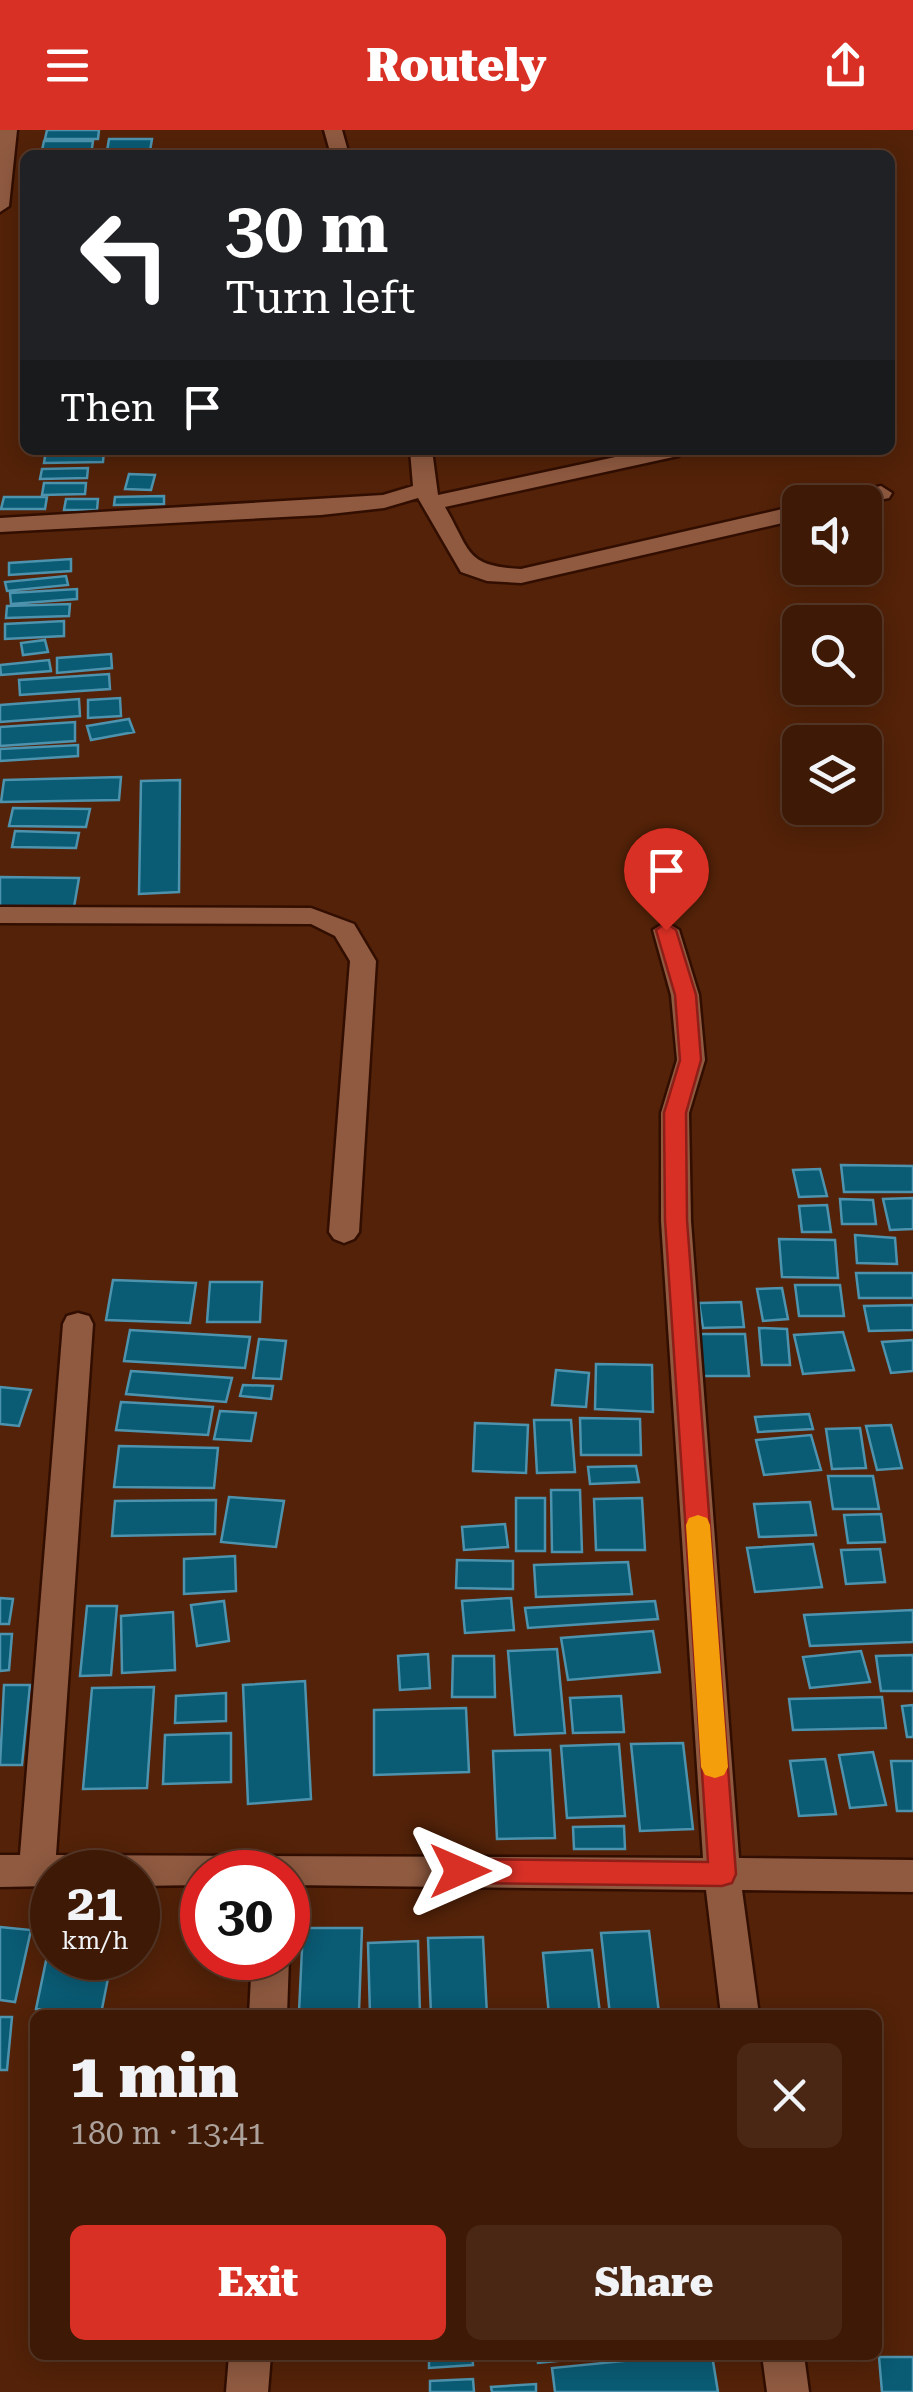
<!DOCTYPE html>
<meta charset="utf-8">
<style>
:root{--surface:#3e1a06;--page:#492714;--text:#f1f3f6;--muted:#ada19b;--line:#573828;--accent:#d93025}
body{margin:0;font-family:"Roboto Serif",serif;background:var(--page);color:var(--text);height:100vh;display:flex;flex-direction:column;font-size:38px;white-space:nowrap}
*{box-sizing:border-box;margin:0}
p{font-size:32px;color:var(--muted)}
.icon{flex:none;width:55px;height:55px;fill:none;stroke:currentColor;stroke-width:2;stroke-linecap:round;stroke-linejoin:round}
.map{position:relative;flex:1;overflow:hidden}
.drawer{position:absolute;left:30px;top:1880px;width:852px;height:350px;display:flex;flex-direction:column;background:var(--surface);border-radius:15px;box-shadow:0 5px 25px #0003,0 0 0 2px var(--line)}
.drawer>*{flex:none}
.hud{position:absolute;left:20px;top:20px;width:875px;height:305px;border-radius:15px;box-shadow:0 5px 25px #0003,0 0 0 2px var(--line);background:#202124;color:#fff;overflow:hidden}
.controls{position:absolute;left:782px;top:355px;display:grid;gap:20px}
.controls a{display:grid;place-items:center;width:100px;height:100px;border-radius:15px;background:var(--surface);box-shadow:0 5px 25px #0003,0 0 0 2px var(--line);font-size:50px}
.speed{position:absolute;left:30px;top:1720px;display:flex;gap:20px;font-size:50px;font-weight:700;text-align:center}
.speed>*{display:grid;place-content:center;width:130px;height:130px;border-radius:50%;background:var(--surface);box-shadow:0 5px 25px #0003,0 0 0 2px var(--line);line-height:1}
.speed small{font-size:25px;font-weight:400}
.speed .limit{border:15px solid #d22;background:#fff;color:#111}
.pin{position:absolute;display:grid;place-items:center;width:85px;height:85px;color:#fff;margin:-102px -42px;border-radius:50% 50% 50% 0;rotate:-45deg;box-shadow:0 0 10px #0007}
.pin .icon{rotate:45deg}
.me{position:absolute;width:110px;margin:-55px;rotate:90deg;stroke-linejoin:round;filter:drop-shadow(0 0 8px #0008)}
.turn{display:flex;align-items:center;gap:35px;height:210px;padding:0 40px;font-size:45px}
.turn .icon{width:130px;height:130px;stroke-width:2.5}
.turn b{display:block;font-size:70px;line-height:85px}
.then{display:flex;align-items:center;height:95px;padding:0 40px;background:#0003;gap:20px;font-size:38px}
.round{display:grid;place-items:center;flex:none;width:105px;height:105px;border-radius:15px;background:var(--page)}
.overview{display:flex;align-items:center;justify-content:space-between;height:170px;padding:0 40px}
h1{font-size:60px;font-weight:800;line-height:75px}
.cta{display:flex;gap:20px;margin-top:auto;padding:20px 40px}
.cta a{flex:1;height:115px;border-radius:15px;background:var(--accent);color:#fff;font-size:40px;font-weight:800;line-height:115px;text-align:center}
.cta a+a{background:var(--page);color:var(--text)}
header{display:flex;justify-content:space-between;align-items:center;height:130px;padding:0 40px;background:var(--accent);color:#fff;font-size:45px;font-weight:800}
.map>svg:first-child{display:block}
.building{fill:#0a5b74;stroke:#4e93ae;stroke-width:2.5}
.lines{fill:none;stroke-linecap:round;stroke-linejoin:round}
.street-casing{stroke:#310e00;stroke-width:5}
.street{fill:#8f5a40;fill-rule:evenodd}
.route{fill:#d93025;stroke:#8d1f18;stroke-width:2.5}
.slow{fill:#f59e0b}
</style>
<header><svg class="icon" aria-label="menu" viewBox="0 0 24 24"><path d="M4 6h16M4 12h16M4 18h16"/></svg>Routely<svg class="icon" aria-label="share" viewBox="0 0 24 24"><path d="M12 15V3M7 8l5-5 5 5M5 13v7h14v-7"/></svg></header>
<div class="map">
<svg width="913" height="2262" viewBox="0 0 913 2262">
<rect width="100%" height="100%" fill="#532208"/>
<path class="building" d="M47,0H99L98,9H45Z
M109,9H152L150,21H107Z
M44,11H93L91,25H41Z
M46,320H104L103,332L44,333Z
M88,338L87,348L40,349L42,339Z
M129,344L155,345L151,360L125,359Z
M44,353H86L85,364L42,365Z
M164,366V374L114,375L115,367Z
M4,367H47L45,379H1Z
M66,369H98L97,380H64Z
M71,429V441L9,445V433Z
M66,446L68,455L7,461L5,452Z
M77,459V469L11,474L10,463Z
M70,474L69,486L6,488L7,476Z
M64,491V506L5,509V494Z
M45,510L48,522L23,525L21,513Z
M111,524L112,538L57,543V528Z
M49,530L51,541L1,545L0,535Z
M109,544L110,559L20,565L19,550Z
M120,568L121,586L88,588V570Z
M79,569L80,586L0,592V575Z
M129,589L134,602L91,610L87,596Z
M75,592V611L0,616V597Z
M78,615V626L0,631V619Z
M121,647L119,670L1,672L4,650Z
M180,650L179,762L139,764L141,651Z
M13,678L90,679L86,697L9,696Z
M15,701L79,703L76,718L12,717Z
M0,747L79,748L74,777H0Z
M841,1035L913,1036V1062H844Z
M820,1039L827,1066L799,1067L793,1040Z
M913,1068V1099L890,1100L883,1069Z
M840,1069L873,1070L876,1094H842Z
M827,1075L831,1102H802L799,1076Z
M855,1105L895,1108L897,1134L857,1133Z
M779,1109L835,1110L838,1148L782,1147Z
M856,1143H913V1168H859Z
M113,1150L196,1153L190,1193L106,1190Z
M210,1152H262L260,1192H207Z
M795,1155H840L844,1186H799Z
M782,1158L788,1189L763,1191L757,1159Z
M741,1172L744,1197L703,1198L699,1173Z
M913,1175V1200L869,1201L864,1176Z
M759,1198L787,1199L790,1235H762Z
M130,1200L250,1207L245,1238L124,1231Z
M843,1202L854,1240L803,1244L794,1205Z
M697,1204H745L749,1246H701Z
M259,1209L286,1211L281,1249L253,1248Z
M913,1210V1241L891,1243L882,1212Z
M596,1234L652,1235L653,1282L595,1279Z
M556,1240L589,1243L586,1277L552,1275Z
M131,1241L232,1248L226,1272L126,1264Z
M243,1255L273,1256L271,1269L240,1266Z
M0,1257L31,1260L19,1296L0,1294Z
M121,1272L213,1277L208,1305L116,1300Z
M220,1281L256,1283L251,1311L214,1309Z
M809,1284L813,1299L758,1302L755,1287Z
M580,1288L640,1289L641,1325H581Z
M534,1290H571L575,1342L537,1343Z
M475,1293L528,1295L526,1343L473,1341Z
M891,1295L902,1338L877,1340L866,1296Z
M860,1298L866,1338L832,1339L826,1299Z
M811,1305L821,1340L764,1345L756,1310Z
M119,1316L218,1318L214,1358L114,1357Z
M636,1336L639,1352L590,1354L588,1337Z
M828,1346H873L879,1379H833Z
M551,1360H580L582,1422H552Z
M229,1367L284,1371L276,1417L221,1412Z
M516,1368H545V1421H516Z
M642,1368L645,1420H596L594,1369Z
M216,1370L215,1404L112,1406L115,1371Z
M810,1372L816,1405L759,1407L754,1374Z
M881,1384L885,1412L848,1413L844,1385Z
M505,1394L508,1417L464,1420L462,1397Z
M813,1414L822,1457L755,1462L747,1418Z
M880,1419L885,1452L846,1454L841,1420Z
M235,1426L236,1461L184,1464V1429Z
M457,1430L513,1431V1459L456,1458Z
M628,1432L632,1464L536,1467L534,1435Z
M0,1468L13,1469L9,1494H0Z
M511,1468L514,1500L465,1503L462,1471Z
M224,1471L229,1511L197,1516L191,1475Z
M655,1471L658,1489L528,1498L525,1478Z
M87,1476H117L111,1545L80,1546Z
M913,1480V1512L810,1516L804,1485Z
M173,1482L175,1540L122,1543L121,1486Z
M653,1501L660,1542L568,1550L561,1508Z
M0,1504H12L9,1540L0,1541Z
M557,1519L565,1603L515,1605L508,1521Z
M861,1521L870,1552L810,1558L803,1527Z
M428,1524L430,1558L400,1560L398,1526Z
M913,1525V1561H881L876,1526Z
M453,1526H494L495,1567H452Z
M305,1551L311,1669L248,1674L243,1555Z
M4,1555H30L22,1635H0Z
M154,1557L147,1658L83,1659L92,1558Z
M226,1563V1591L175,1593L176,1566Z
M621,1566L624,1602L573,1603L570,1568Z
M882,1567L886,1598L793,1600L789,1569Z
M913,1575V1607H907L902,1576Z
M466,1578L469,1642L374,1645V1580Z
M231,1603V1652L163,1654L165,1605Z
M683,1613L693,1699L640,1701L631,1614Z
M619,1614L625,1686L567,1688L561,1616Z
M550,1620L555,1708L497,1709L493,1621Z
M873,1622L886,1675L850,1678L839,1625Z
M825,1629L836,1684L799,1686L790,1631Z
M891,1631H913V1681H897Z
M624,1696L625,1719H574L573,1697Z
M0,1797L31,1800L15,1872L0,1870Z
M303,1798H362L359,1882H299Z
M649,1801L659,1883L610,1885L601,1803Z
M52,1802V1828H112L101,1884L36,1879Z
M483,1807L487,1885H431L428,1808Z
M418,1811L420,1885H370L368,1813Z
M592,1820L600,1883L549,1885L543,1823Z
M0,1887H12L7,1940H0Z
M429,2225H472L473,2235L429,2238Z
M537,2225H617L538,2233Z
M684,2225H712L718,2262H555L552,2238Z
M879,2227H913V2262H882Z
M473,2249L474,2262H430V2251Z
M536,2254V2262H492L491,2257Z"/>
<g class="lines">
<defs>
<path id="street" d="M0,0H17L9,76L0,82Z
M324,0H342L349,25H331Z
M410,320H432L438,365L648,320H689L678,326L445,377C471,422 465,436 521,439L800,375V389L521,453L487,451L461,442L418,368L384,378L321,385L0,402V388L383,365L413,356Z
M881,356L892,363L889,368L865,373L828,372L831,367Z
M0,777L311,778L354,794L376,831L359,1102L354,1109L344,1113L334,1109L329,1102L350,831L335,806L311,794L0,793Z
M666,792L679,800L699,865L705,930L689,983L691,1091L739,1728L913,1730V1762L742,1760L759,1885H721L706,1760L288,1755V1742H202V1755L138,1756V1742H52V1756L0,1757V1725H20L63,1194L67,1186L78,1183L89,1186L93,1194L56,1725L703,1728L661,1091V983L677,930L671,865L653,800Z
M288,1826L289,1828L287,1885H249L252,1828Z
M229,2225H271L268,2262H226Z
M762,2225H804L809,2262H767Z"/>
</defs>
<use href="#street" class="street-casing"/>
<use href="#street" class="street"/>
</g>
<path class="route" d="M666,793L676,800L696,865L701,930L686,983L687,1090L736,1744L732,1753L722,1756L460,1753L450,1750L446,1741L450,1732L460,1729L708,1732L665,1090L664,983L680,930L675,865L656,800Z"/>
<path class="slow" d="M698,1385L707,1388L710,1395L728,1637L724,1645L715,1648L705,1645L701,1637L686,1395L689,1388Z"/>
</svg>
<div class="controls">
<a><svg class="icon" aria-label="sound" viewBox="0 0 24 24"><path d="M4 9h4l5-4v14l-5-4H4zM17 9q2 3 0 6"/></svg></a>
<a><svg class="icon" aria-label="search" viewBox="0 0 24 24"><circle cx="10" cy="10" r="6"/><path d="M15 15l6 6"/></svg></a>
<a><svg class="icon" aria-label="layers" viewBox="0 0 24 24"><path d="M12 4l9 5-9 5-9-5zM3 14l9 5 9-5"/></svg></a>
</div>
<div class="speed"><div>21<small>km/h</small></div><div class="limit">30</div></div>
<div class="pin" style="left:666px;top:800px;background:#d93025"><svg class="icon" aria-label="arrive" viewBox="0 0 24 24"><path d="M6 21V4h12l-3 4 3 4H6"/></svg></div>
<svg class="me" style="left:460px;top:1741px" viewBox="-20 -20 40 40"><path d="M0-17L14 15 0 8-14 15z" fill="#d93025" stroke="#fff" stroke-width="4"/></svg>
<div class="hud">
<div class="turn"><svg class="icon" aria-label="left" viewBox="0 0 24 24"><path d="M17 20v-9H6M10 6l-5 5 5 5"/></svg><div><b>30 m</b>Turn left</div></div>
<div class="then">Then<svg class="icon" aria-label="arrive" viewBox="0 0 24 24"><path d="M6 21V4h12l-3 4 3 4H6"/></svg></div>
</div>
<section class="drawer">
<div class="overview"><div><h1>1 min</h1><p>180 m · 13:41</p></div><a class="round"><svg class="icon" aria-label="close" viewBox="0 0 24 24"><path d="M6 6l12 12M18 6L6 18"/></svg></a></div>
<div class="cta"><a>Exit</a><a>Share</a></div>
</section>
</div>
